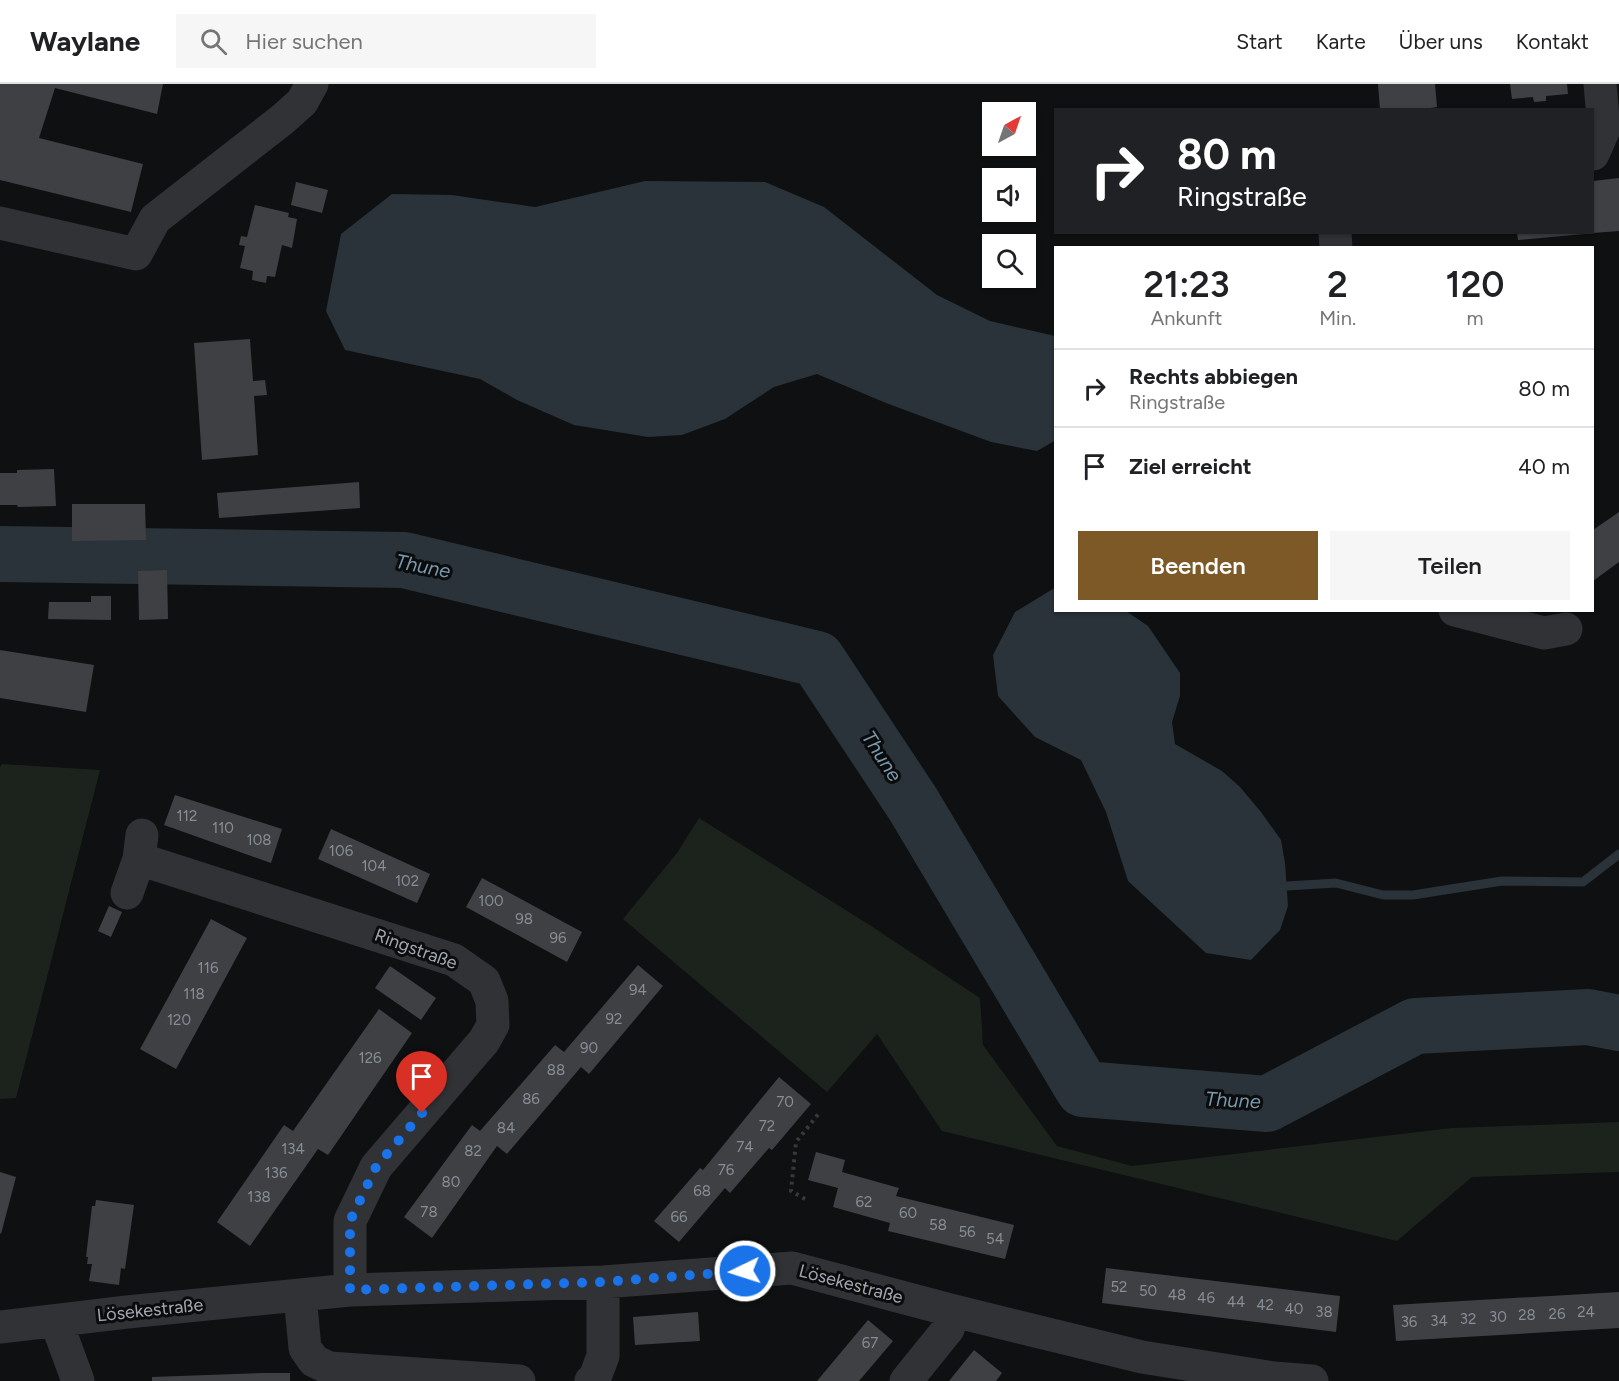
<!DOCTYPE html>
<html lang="de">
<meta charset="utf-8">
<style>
:root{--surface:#fff;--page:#f6f6f6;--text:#202124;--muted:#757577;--line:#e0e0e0;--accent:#7d5927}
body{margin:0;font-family:Figtree,sans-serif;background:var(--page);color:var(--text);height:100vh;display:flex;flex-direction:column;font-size:22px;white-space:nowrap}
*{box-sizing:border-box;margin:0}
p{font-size:20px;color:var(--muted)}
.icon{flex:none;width:33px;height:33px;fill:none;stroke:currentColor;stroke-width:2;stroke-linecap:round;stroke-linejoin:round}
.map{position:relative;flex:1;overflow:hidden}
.drawer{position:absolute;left:1054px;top:162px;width:540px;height:366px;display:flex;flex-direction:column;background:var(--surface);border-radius:0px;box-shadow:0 2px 4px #0004}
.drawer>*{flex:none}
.banner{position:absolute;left:1054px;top:24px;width:540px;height:126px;border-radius:0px;box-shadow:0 2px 4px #0004;background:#202124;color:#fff;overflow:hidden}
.needle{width:39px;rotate:40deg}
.controls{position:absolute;left:982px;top:18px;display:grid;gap:12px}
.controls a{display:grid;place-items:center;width:54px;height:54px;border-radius:0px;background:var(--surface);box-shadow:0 2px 4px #0004;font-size:30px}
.pin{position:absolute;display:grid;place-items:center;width:51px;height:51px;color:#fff;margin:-62px -26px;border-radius:50% 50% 50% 0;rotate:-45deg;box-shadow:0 0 6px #0007}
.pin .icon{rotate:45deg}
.me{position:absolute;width:66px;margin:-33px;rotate:266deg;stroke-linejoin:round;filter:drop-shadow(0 0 4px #0008)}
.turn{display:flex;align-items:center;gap:21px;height:126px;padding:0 24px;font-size:27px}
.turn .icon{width:78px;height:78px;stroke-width:2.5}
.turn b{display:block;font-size:42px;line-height:51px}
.eta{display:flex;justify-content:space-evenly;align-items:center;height:102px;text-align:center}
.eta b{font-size:36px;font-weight:600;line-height:42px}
.cta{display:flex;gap:12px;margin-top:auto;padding:12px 24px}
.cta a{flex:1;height:69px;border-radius:0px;background:var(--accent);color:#fff;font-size:24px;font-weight:600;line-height:69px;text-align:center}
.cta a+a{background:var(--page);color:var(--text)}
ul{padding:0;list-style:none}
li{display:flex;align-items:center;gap:18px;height:78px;padding:0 24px;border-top:2px solid var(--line)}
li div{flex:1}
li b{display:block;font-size:22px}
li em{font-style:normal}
header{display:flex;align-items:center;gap:36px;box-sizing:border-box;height:84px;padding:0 30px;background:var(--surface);border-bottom:2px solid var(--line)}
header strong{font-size:28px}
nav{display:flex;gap:33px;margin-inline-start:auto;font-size:21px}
.search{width:420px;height:54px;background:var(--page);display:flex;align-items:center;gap:15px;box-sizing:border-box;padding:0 21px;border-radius:0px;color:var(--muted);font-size:22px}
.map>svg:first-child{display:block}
.green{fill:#1c231c}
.water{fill:#293339}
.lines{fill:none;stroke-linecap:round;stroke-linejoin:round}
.stream{stroke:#293339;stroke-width:9}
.river{stroke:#293339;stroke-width:56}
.building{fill:#3e4044}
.path{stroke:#37393d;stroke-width:4;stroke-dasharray:3 4.5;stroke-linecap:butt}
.minor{stroke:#313236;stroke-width:33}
.route{stroke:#1a73e8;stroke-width:10;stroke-dasharray:0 18}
.labels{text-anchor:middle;stroke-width:6;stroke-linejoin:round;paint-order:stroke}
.number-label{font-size:15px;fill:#888d96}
.street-label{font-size:18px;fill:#a1a7b2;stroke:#0b0b0c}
.water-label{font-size:20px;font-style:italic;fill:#7798ad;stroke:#0b0b0c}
</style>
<header>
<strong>Waylane</strong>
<div class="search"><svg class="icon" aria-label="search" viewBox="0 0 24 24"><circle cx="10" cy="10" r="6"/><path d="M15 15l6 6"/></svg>Hier suchen</div>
<nav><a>Start</a><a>Karte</a><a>Über uns</a><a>Kontakt</a></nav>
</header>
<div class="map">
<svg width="1619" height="1297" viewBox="0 0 1619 1297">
<rect width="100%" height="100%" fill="#0f1011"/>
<path class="green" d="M2,680L100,686L16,1014L0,1015V683Z
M699,734L868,840L980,914L983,961L1057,1062L1132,1082L1452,1044L1619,1038V1088L1472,1093L1397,1157L942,1047L877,950L827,1008L623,835L677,769Z"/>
<path class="water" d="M645,97L765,98L824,123L937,211L990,237L1055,252L1056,356L1037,367L991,358L886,319L817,290L774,303L725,335L682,351L648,353L574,341L517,316L480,295L345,266L326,227L341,150L392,110L452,111L535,123Z
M1056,503V526L1126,527L1148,542L1180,589V612L1172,638L1175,660L1222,687L1240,703L1261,728L1281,756L1285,779L1288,822L1280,846L1251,876L1206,869L1128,797L1106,728L1081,676L1035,653L998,612L993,571L1015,528Z"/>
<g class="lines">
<path class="stream" d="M1287,802L1336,799L1383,811H1413L1502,797L1583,798L1619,770"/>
<path class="river" d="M0,470L404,476L817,575L913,720L1083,1005L1267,1020L1415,942L1588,933L1619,939"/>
</g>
<path class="building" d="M0,0H163L157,30L55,4L39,54L143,80L131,128L0,96Z
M1378,0H1435L1437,23L1416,26H1380Z
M1510,0H1567L1568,10L1546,12V17L1534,18L1533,13L1512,15Z
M1619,94V147L1593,149V97Z
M296,98L328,106L322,129L291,121Z
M255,121L289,129L288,133L297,135L292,164L282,161L275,193L267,192L266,199L252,196L253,187L240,184L245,162L239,161L241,152L247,153Z
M1517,148H1585V150L1518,156Z
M250,255L253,297L265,296L267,311L254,312L258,371L202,376L194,259Z
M54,385L56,422L18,423L17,421H0V389H17V386Z
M359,398L360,424L219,434L217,409Z
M72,420H145L146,456L72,457Z
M1619,428V478L1593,497V446Z
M167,486L168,535L139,536L138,487Z
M91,512H111V536L48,535L49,518H91Z
M0,566L94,581L86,628L0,614Z
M175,711L282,745L271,779L164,741Z
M331,745L430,790L417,819L318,775Z
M482,794L582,848L567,878L466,823Z
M109,822L122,828L111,853L98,847Z
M211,835L247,854L176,985L140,965Z
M638,881L663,902L589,990L581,983L507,1070L497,1062L432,1154L404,1133L472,1041L480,1047L555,961L564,968Z
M390,882L436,914L421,936L375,904Z
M379,925L412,949L328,1071L318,1065L250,1162L217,1138L284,1041L293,1047Z
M779,993L811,1020L772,1066L769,1064L730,1109L725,1104L679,1158L654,1137L700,1084L703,1086Z
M816,1068L845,1076L842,1088L899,1104L896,1112L1014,1141L1005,1175L888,1147L890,1139L833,1123L838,1104L808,1096Z
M0,1088L16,1093L1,1150L0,1149Z
M96,1116L134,1121L125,1185L121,1184L119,1201L89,1197L92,1180H87L88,1173H86L92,1122H95Z
M1106,1184L1340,1212L1336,1248L1102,1219Z
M1619,1208V1244L1396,1257L1393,1221Z
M698,1228L700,1257L635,1261L633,1233Z
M868,1236L893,1257L859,1297H817Z
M974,1266L1002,1289L996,1297H949Z
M262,1289H290V1297H152V1293Z"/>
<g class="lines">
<path class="path" d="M805,1115L791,1107L796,1058L820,1028"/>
<path class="minor" d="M1593,70L1604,45L1600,0
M0,139L136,170L155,135L283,35L302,18L312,0
M1335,148L1336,164
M1455,526L1544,549L1566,545
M142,751L139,775L454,876L484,897L492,917L493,941L484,957L376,1083L350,1137V1206
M127,809L139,775
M300,1212L305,1264L314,1277L329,1284L519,1297
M56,1237L78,1297
M0,1243L127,1228L350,1206L603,1198L792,1184L954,1227L1142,1273L1274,1294L1312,1297
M591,1297L594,1296L603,1272V1198
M906,1297L948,1245L954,1227"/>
</g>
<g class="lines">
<path class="route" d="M422,1029L376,1083L350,1137V1206L603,1198L745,1187"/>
</g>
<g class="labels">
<g class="number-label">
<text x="187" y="737">112</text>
<text x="223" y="749">110</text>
<text x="259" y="761">108</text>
<text x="341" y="772">106</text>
<text x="374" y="787">104</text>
<text x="407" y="802">102</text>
<text x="491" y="822">100</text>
<text x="524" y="840">98</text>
<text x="558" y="859">96</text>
<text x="208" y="889">116</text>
<text x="638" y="911">94</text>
<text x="194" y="915">118</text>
<text x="614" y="940">92</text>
<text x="179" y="941">120</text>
<text x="589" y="969">90</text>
<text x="370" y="979">126</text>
<text x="556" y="991">88</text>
<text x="531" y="1020">86</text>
<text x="785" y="1023">70</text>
<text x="767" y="1047">72</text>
<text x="506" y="1049">84</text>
<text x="745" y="1068">74</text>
<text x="293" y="1070">134</text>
<text x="473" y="1072">82</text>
<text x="726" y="1091">76</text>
<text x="276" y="1094">136</text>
<text x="451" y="1103">80</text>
<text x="702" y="1112">68</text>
<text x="259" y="1118">138</text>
<text x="864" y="1123">62</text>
<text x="429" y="1133">78</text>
<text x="908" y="1134">60</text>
<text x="679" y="1138">66</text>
<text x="938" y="1146">58</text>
<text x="967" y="1153">56</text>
<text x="995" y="1160">54</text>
<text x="1119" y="1208">52</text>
<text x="1148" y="1212">50</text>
<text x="1177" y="1216">48</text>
<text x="1206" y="1219">46</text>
<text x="1236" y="1223">44</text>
<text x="1265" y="1226">42</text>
<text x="1294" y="1230">40</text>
<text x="1324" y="1233">38</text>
<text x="1586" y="1233">24</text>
<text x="1557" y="1235">26</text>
<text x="1527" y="1236">28</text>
<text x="1498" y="1238">30</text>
<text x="1468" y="1240">32</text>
<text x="1439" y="1242">34</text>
<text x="1409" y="1243">36</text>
<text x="870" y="1264">67</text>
</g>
<g class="street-label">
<text transform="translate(416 865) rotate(20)" y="6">Ringstraße</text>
<text transform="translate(851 1200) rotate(15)" y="6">Lösekestraße</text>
<text transform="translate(150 1226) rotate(-6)" y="6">Lösekestraße</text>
</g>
<g class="water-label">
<text transform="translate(423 482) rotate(11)" y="7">Thune</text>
<text transform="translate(882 672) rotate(57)" y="7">Thune</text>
<text transform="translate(1233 1016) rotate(3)" y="7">Thune</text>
</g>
</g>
</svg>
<div class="controls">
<a><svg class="needle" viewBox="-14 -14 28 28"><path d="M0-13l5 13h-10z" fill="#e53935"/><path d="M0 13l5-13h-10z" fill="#757577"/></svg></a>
<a><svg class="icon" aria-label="sound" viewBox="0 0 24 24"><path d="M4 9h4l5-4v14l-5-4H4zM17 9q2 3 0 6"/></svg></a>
<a><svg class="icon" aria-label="search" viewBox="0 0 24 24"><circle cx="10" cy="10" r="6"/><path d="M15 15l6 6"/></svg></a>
</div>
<div class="pin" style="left:422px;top:1029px;background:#d93025"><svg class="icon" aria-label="arrive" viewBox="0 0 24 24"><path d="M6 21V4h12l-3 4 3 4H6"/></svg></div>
<svg class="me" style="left:745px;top:1187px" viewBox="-20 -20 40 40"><circle r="17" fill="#1a73e8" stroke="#fff" stroke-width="3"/><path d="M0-11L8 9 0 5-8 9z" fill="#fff"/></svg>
<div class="banner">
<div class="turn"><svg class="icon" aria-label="right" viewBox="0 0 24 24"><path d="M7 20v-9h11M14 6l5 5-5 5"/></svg><div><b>80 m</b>Ringstraße</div></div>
</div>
<section class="drawer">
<div class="eta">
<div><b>21:23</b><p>Ankunft</p></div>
<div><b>2</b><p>Min.</p></div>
<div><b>120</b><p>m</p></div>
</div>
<ul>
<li><svg class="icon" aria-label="right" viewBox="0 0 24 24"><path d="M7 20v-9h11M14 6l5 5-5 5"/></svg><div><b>Rechts abbiegen</b><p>Ringstraße</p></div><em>80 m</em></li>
<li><svg class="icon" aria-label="arrive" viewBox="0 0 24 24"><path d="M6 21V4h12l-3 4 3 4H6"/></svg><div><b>Ziel erreicht</b></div><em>40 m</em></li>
</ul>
<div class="cta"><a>Beenden</a><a>Teilen</a></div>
</section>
</div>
